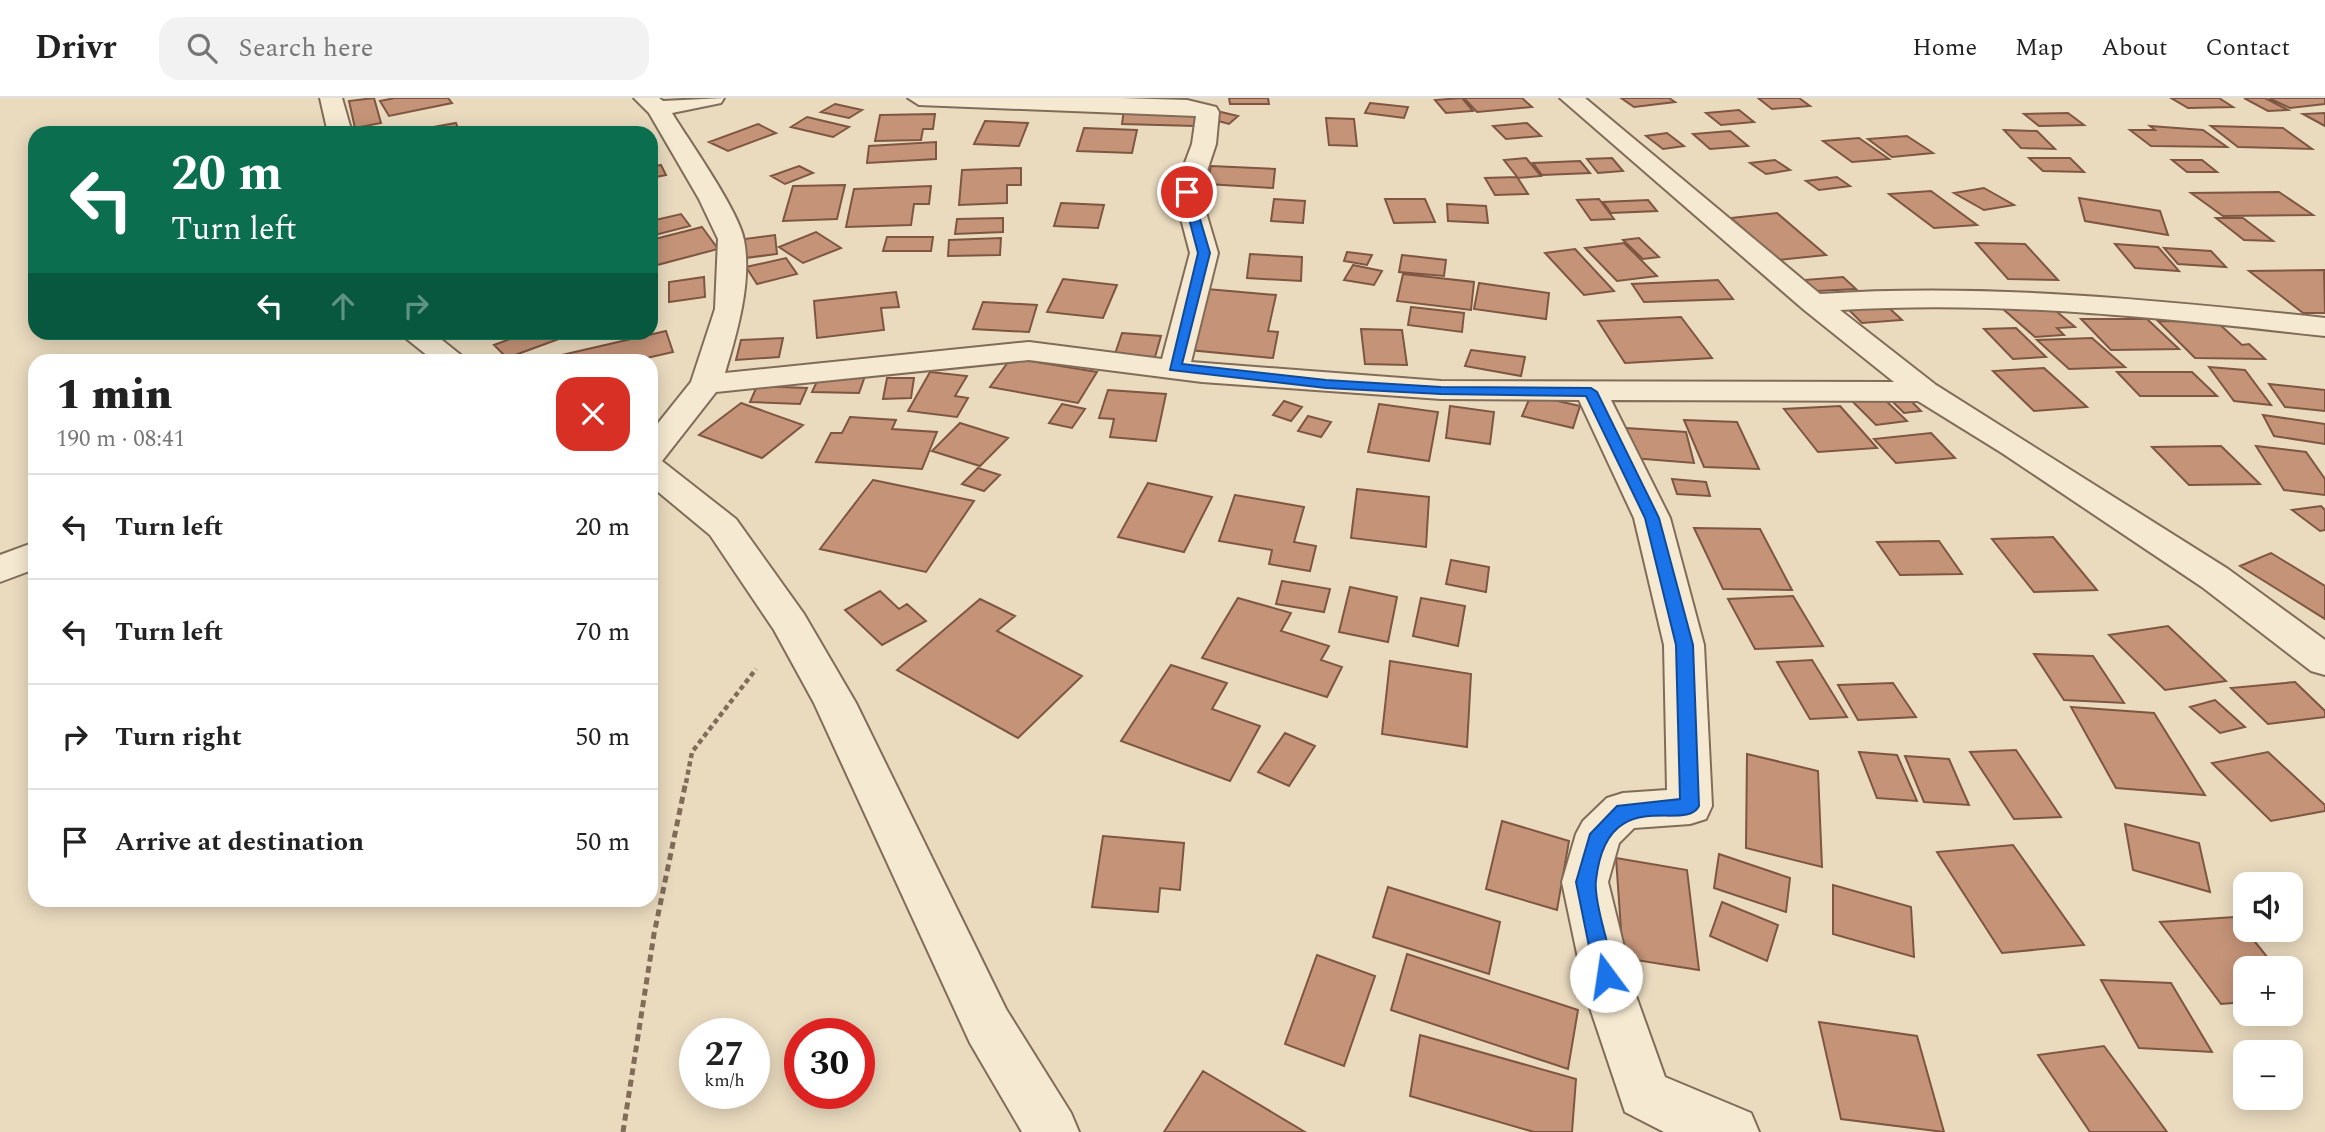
<!DOCTYPE html>
<meta charset="utf-8">
<style>
:root{--surface:#fff;--page:#f2f2f2;--text:#222;--muted:#767676;--line:#e0e0e0}
body{margin:0;font-family:Spectral,serif;background:var(--page);color:var(--text);height:100vh;display:flex;flex-direction:column;font-size:26px;white-space:nowrap}
*{box-sizing:border-box;margin:0}
p{font-size:23px;color:var(--muted)}
.icon{flex:none;width:38px;height:38px;fill:none;stroke:currentColor;stroke-width:2;stroke-linecap:round;stroke-linejoin:round}
.map{position:relative;flex:1;overflow:hidden}
.details{position:absolute;left:28px;top:256px;width:630px;height:553px;display:flex;flex-direction:column;background:var(--surface);border-radius:21px;box-shadow:0 4px 18px #0003}
.details>*{flex:none}
.guide{position:absolute;left:28px;top:28px;width:630px;height:214px;border-radius:21px;box-shadow:0 4px 18px #0003;background:#0b6e4f;color:#fff;overflow:hidden}
.controls{position:absolute;left:2233px;top:774px;display:grid;gap:14px}
.controls a{display:grid;place-items:center;width:70px;height:70px;border-radius:14px;background:var(--surface);box-shadow:0 4px 18px #0003;font-size:35px}
.speed{position:absolute;left:679px;top:920px;display:flex;gap:14px;font-size:35px;font-weight:700;text-align:center}
.speed>*{display:grid;place-content:center;width:91px;height:91px;border-radius:50%;background:var(--surface);box-shadow:0 4px 18px #0003;line-height:1}
.speed small{font-size:18px;font-weight:400}
.speed .limit{border:10px solid #d22;background:#fff;color:#111}
.pin{position:absolute;display:grid;place-items:center;width:60px;height:60px;color:#fff;margin:-30px;border:4px solid #fff;border-radius:50%;box-shadow:0 2px 7px #0007}
.me{position:absolute;width:77px;margin:-38px;rotate:346deg;stroke-linejoin:round;filter:drop-shadow(0 0 5px #0008)}
.turn{display:flex;align-items:center;gap:24px;height:147px;padding:0 28px;font-size:32px}
.turn .icon{width:91px;height:91px;stroke-width:2.5}
.turn b{display:block;font-size:49px;line-height:60px}
.lanes{display:flex;align-items:center;height:66px;padding:0 28px;background:#0003;justify-content:center;gap:35px;direction:ltr}
.lanes .off{opacity:.35}
.round{display:grid;place-items:center;flex:none;width:74px;height:74px;border-radius:21px;background:var(--page)}
.headline{display:flex;align-items:center;justify-content:space-between;height:119px;padding:0 28px}
h1{font-size:42px;font-weight:800;line-height:52px}
ul{padding:0;list-style:none}
li{display:flex;align-items:center;gap:21px;height:105px;padding:0 28px;border-top:2px solid var(--line)}
li div{flex:1}
li b{display:block;font-size:26px}
li em{font-style:normal}
header{display:flex;align-items:center;gap:42px;box-sizing:border-box;height:98px;padding:0 35px;background:var(--surface);border-bottom:2px solid var(--line)}
header strong{font-size:33px}
nav{display:flex;gap:38px;margin-inline-start:auto;font-size:24px}
.search{width:490px;height:63px;background:var(--page);display:flex;align-items:center;gap:18px;box-sizing:border-box;padding:0 24px;border-radius:21px;color:var(--muted);font-size:26px}
.map>svg:first-child{display:block}
.building{fill:#c59478;stroke:#7e5641;stroke-width:2}
.lines{fill:none;stroke-linecap:round;stroke-linejoin:round}
.minor-casing{stroke:#816c59;stroke-width:4}
.path-far1{stroke:#816c59;stroke-width:4.5;stroke-dasharray:5 3.5;stroke-linecap:butt}
.path{stroke:#816c59;stroke-width:5;stroke-dasharray:7 4.5;stroke-linecap:butt}
.minor{fill:#f5e9d1;fill-rule:evenodd}
.route{fill:#1a73e8;stroke:#114b97;stroke-width:2}
</style>
<header>
<strong>Drivr</strong>
<div class="search"><svg class="icon" aria-label="search" viewBox="0 0 24 24"><circle cx="10" cy="10" r="6"/><path d="M15 15l6 6"/></svg>Search here</div>
<nav><a>Home</a><a>Map</a><a>About</a><a>Contact</a></nav>
</header>
<div class="map">
<svg width="2325" height="1034" viewBox="0 0 2325 1034">
<rect width="100%" height="100%" fill="#eadbbf"/>
<path class="building" d="M374,0L381,25L355,30L349,3Z
M395,0H448L452,5L389,18L380,3Z
M1229,0H1268L1269,6H1230Z
M1462,0L1473,13L1446,15L1435,2Z
M1464,0H1522L1532,9L1477,14Z
M1621,0H1669L1675,4L1634,9Z
M1758,0H1799L1810,8L1772,11Z
M2171,0H2219L2233,9L2188,10Z
M2244,0H2265L2288,12L2268,13Z
M2269,0H2325V6L2290,10Z
M1370,5L1408,9L1404,20L1365,15Z
M835,6L862,12L849,20L821,14Z
M1124,11L1196,13L1195,28L1122,26Z
M1739,12L1754,24L1721,27L1706,15Z
M1221,14L1238,18L1229,26L1211,21Z
M2068,15L2084,27L2039,28L2024,16Z
M2325,15V28L2303,16Z
M935,16L933,31H923L921,42L875,43L880,17Z
M807,19L849,29L833,39L791,29Z
M1326,20L1354,21L1357,48L1329,47Z
M985,23L1028,25L1019,48L974,46Z
M456,25L460,35H400Z
M1527,25L1541,38L1506,41L1493,28Z
M758,26L776,35L728,53L709,44Z
M2150,28L2203,32L2227,49L2151,48L2130,32H2155Z
M2211,28L2283,30L2312,51L2238,49Z
M1084,30L1137,32L1132,55L1077,53Z
M2004,32L2037,33L2055,51L2021,50Z
M1730,33L1748,48L1710,51L1693,36Z
M1667,35L1684,48L1663,51L1646,38Z
M1907,38L1933,55L1892,59L1868,41Z
M1859,40L1889,61L1852,64L1823,43Z
M936,44V61L867,65L869,48Z
M1526,60L1541,78L1518,80L1504,62Z
M1612,60L1623,73L1598,75L1587,61Z
M2029,60H2070L2084,74L2043,73Z
M1775,62L1790,72L1766,76L1750,65Z
M2172,62H2202L2217,74H2187Z
M1580,63L1590,75L1542,77L1533,65Z
M661,67L666,77L651,80V69Z
M799,68L813,75L785,86L771,78Z
M1211,68L1275,71L1273,90L1207,86Z
M1021,70V87H1007V105L959,107L962,72Z
M1517,79L1528,96L1495,97L1485,80Z
M1837,79L1850,88L1819,92L1806,83Z
M845,87L837,121L783,123L793,88Z
M931,88L929,106H914L911,127L846,129L854,91Z
M1984,90L2014,107L1984,112L1954,95Z
M1931,93L1977,127L1934,130L1889,96Z
M2279,94L2313,117L2223,118L2191,95Z
M2079,100L2160,113L2168,137L2085,123Z
M1274,101L1305,103L1303,125L1271,123Z
M1385,101H1425L1435,124L1394,125Z
M1599,101L1614,121L1591,122L1577,102Z
M1648,102L1657,113L1611,115L1603,104Z
M1061,105L1104,107L1098,130L1054,128Z
M1447,106L1486,108L1488,125L1448,123Z
M1777,115L1826,157L1769,163L1759,145L1731,120Z
M681,116L690,128L651,138V123Z
M1003,120V134L955,136L957,121Z
M2216,120H2243L2273,143L2244,142Z
M702,129L718,151L657,167L651,158V142Z
M816,134L841,150L803,165L779,149Z
M775,137L777,156L745,160L744,141Z
M887,139H933L931,153H883Z
M1001,140L1000,157L948,158L949,142Z
M1639,140L1659,159L1643,161L1623,142Z
M1624,145L1657,178L1617,183L1585,150Z
M1976,145L2025,146L2058,182L2008,181Z
M2115,146L2158,149L2179,173L2135,170Z
M2164,150L2211,153L2226,169L2178,166Z
M1575,151L1614,193L1584,197L1545,155Z
M1347,154L1372,157L1367,167L1344,163Z
M1250,156L1302,159L1301,183L1247,180Z
M1402,157L1446,162L1444,178L1399,174Z
M786,160L797,176L757,186L746,169Z
M1353,167L1382,173L1374,187L1344,182Z
M2324,172L2325,215H2303L2249,173Z
M1403,176L1474,184L1471,212L1397,203Z
M704,179L705,199L669,204V184Z
M1843,179L1856,191L1816,193L1804,182Z
M1063,181L1117,187L1103,220L1047,214Z
M1718,182L1733,201L1644,204L1632,186Z
M1479,185L1549,195L1546,221L1474,211Z
M1207,191L1276,197L1268,233L1278,234L1273,260L1189,252Z
M896,194L899,209L881,210L884,232L817,240L814,203Z
M983,204L1037,207L1029,234L973,231Z
M1887,208L1902,222L1862,225L1848,211Z
M2050,208L2075,229L2057,230L2064,237L2035,239L2003,211Z
M1411,209L1464,215L1462,234L1408,227Z
M1681,219L1712,260L1625,265L1598,223Z
M2081,221H2147L2179,251L2111,252Z
M2158,223L2217,224L2242,247L2249,246L2265,261L2195,260Z
M2016,230L2046,259L2013,261L1984,231Z
M1361,231L1402,232L1407,267L1365,266Z
M666,233L673,254L638,262H540Z
M529,234H564L567,238L507,260L494,247Z
M1122,235L1161,238L1155,259L1115,256Z
M783,240L779,259L736,262L741,242Z
M2092,240L2125,269L2069,271L2037,242Z
M1471,252L1525,259L1521,278L1465,268Z
M1011,260L1097,274L1078,305L990,289Z
M2209,269L2245,272L2271,307L2234,303Z
M2044,270L2087,309L2034,313L1993,273Z
M930,274L967,278L955,298L968,300L957,319L908,313Z
M2117,274H2192L2217,298H2140Z
M820,277L865,278L859,295L812,294Z
M887,280H914L911,300L883,301Z
M2269,286L2325,292V313L2285,309Z
M757,288L807,290L800,306L750,304Z
M1108,292L1166,296L1156,343L1110,339L1114,321L1099,320Z
M1531,297L1580,308L1573,330L1522,318Z
M1882,299L1907,323L1876,327L1851,302Z
M1909,301L1921,313L1904,315L1891,302Z
M1284,303L1302,309L1291,323L1273,317Z
M741,305L803,327L762,360L699,337Z
M1062,306L1085,311L1072,330L1049,325Z
M1379,306L1438,314L1429,363L1368,354Z
M1450,308L1494,314L1490,346L1446,340Z
M1840,308L1877,350L1818,354L1784,311Z
M2263,317L2325,326V346L2274,338Z
M1308,318L1331,324L1321,339L1298,333Z
M850,319L896,322L892,331L937,334L922,371L816,364L831,335H842Z
M1684,322L1737,324L1759,371L1704,369Z
M960,325L1008,340L980,368L932,353Z
M1626,330L1686,334L1694,365L1632,360Z
M1931,335L1955,360L1896,365L1874,341Z
M2221,348L2260,386L2189,387L2152,349Z
M2256,348L2306,354L2325,381V397L2284,392Z
M978,370L1000,377L984,393L962,386Z
M1672,381L1706,384L1710,398L1677,396Z
M873,382L974,403L926,474L820,451Z
M1148,385L1212,399L1184,454L1118,439Z
M1357,391L1429,399L1426,449L1351,440Z
M1235,397L1304,409L1294,444L1316,448L1310,473L1269,466L1272,452L1219,443Z
M2321,408L2325,412V432L2320,433L2292,412Z
M1694,430L1760,431L1792,492L1723,491Z
M2053,439L2097,492L2034,494L1992,441Z
M1939,443L1962,476L1900,477L1877,444Z
M2271,455L2325,488V521L2240,468Z
M1451,462L1489,469L1486,494L1446,486Z
M1282,483L1330,491L1324,514L1276,506Z
M1350,489L1397,499L1388,544L1339,534Z
M880,493L899,511L907,506L926,523L882,547L845,512Z
M1793,498L1823,548L1755,551L1728,501Z
M1238,500L1291,515L1281,533L1329,548L1321,562L1342,569L1327,599L1202,560Z
M1421,500L1465,508L1458,548L1413,538Z
M980,501L1015,518L997,533L1082,578L1018,640L897,572Z
M2168,528L2226,583L2165,592L2109,537Z
M2034,556L2093,558L2124,605L2064,602Z
M1812,562L1847,619L1810,621L1777,564Z
M1390,563L1471,576L1467,649L1382,636Z
M1171,567L1227,585L1212,611L1260,628L1230,683L1121,643Z
M2295,584L2325,613V619L2268,626L2231,590Z
M1893,585L1916,619L1858,622L1838,587Z
M2215,602L2245,629L2220,635L2190,609Z
M2071,609L2154,615L2205,697L2116,690Z
M1285,635L1315,648L1289,688L1258,674Z
M2016,652L2061,719L2014,721L1970,654Z
M1859,654L1897,657L1917,703L1877,700Z
M2268,654L2325,707V713L2271,723L2212,665Z
M1747,656L1818,673L1822,769L1746,750Z
M1905,658L1949,661L1969,707L1924,704Z
M1502,723L1569,743L1557,812L1486,791Z
M2125,726L2199,745L2210,794L2133,772Z
M1103,738L1184,745L1180,792L1160,790L1158,814L1092,809Z
M2013,747L2084,847L2002,855L1937,754Z
M1719,756L1790,780L1786,814L1714,790Z
M1616,760L1687,772L1699,872L1623,860Z
M1833,787L1911,809L1914,859L1833,836Z
M1388,789L1500,824L1489,876L1373,839Z
M1722,804L1778,827L1767,863L1710,838Z
M2235,819L2276,870H2245V904L2221,906L2160,824Z
M1407,856L1578,912L1568,971L1391,912Z
M1317,857L1375,878L1344,968L1285,946Z
M2101,882L2171,885L2212,954L2139,950Z
M1819,924L1917,938L1944,1034L1841,1021Z
M1420,937L1576,981L1572,1034H1534L1410,998Z
M2104,948L2167,1034H2090L2038,957Z
M1203,973L1305,1034H1164Z"/>
<g class="lines">
<defs>
<path id="minor" d="M320,0H342L352,35H328Z
M634,0H659L663,3L724,0L721,5L672,15C689,43 739,113 744,142C752,184 737,235 725,275L1029,244L1162,261L1190,155L1174,94L1192,46L1196,18L919,7L908,0H1121L1187,2L1216,9L1219,14L1216,46L1200,94L1218,155L1191,264L1441,283L1894,284L1803,211L1560,0H1585L1820,196C1989,185 2157,202 2325,220V238C2164,220 2002,202 1840,212L1936,287L2228,471L2325,542V577L2311,573L2202,489L2002,355L1918,303L1611,302L1670,420L1704,547L1712,708L1706,721L1690,726L1634,730L1619,745L1608,784L1636,898L1665,979L1751,1015L1759,1034H1664L1625,1014L1586,898L1562,784L1576,736L1583,723L1607,700L1623,695L1667,692L1664,547L1634,420L1579,302L1441,301L1202,284L1029,262L716,294L662,363L736,421L804,516L856,605L1006,911L1071,1015L1079,1034H1022L970,945L814,605L774,532L710,437L651,388V334L691,284L715,211L718,141L699,101L649,15Z
M398,234H432L467,262H433Z
M35,444V471L0,484V457Z"/>
</defs>
<use href="#minor" class="minor-casing"/>
<path class="path-far1" d="M686,685L692,654L756,571"/>
<path class="path" d="M623,1034L654,836L686,683"/>
<use href="#minor" class="minor"/>
</g>
<path class="route" d="M1187,91L1192,94L1210,155L1182,266L1326,282L1441,289L1591,290L1597,294L1659,420L1693,547L1699,708C1685,736 1607,683 1596,782C1593,801 1611,856 1616,878L1613,884L1606,887L1598,884L1595,878L1576,784L1590,736L1617,708L1680,701L1676,547L1645,420L1586,298L1441,296L1326,290L1170,272L1198,155L1182,94Z"/>
</svg>
<div class="controls">
<a><svg class="icon" aria-label="sound" viewBox="0 0 24 24"><path d="M4 9h4l5-4v14l-5-4H4zM17 9q2 3 0 6"/></svg></a>
<a>+</a>
<a>−</a>
</div>
<div class="speed"><div>27<small>km/h</small></div><div class="limit">30</div></div>
<div class="pin" style="left:1187px;top:94px;background:#d93025"><svg class="icon" aria-label="arrive" viewBox="0 0 24 24"><path d="M6 21V4h12l-3 4 3 4H6"/></svg></div>
<svg class="me" style="left:1606px;top:878px" viewBox="-20 -20 40 40"><circle r="19" fill="#fff"/><path d="M0-13L10 11 0 6-10 11z" fill="#1a73e8"/></svg>
<div class="guide">
<div class="turn"><svg class="icon" aria-label="left" viewBox="0 0 24 24"><path d="M17 20v-9H6M10 6l-5 5 5 5"/></svg><div><b>20 m</b>Turn left</div></div>
<div class="lanes"><svg class="icon" aria-label="left" viewBox="0 0 24 24"><path d="M17 20v-9H6M10 6l-5 5 5 5"/></svg><svg class="icon off" aria-label="ahead" viewBox="0 0 24 24"><path d="M12 20V5M6 11l6-6 6 6"/></svg><svg class="icon off" aria-label="right" viewBox="0 0 24 24"><path d="M7 20v-9h11M14 6l5 5-5 5"/></svg></div>
</div>
<section class="details">
<div class="headline"><div><h1>1 min</h1><p>190 m · 08:41</p></div><a class="round" style="background:#d93025;color:#fff"><svg class="icon" aria-label="close" viewBox="0 0 24 24"><path d="M6 6l12 12M18 6L6 18"/></svg></a></div>
<ul>
<li><svg class="icon" aria-label="left" viewBox="0 0 24 24"><path d="M17 20v-9H6M10 6l-5 5 5 5"/></svg><div><b>Turn left</b></div><em>20 m</em></li>
<li><svg class="icon" aria-label="left" viewBox="0 0 24 24"><path d="M17 20v-9H6M10 6l-5 5 5 5"/></svg><div><b>Turn left</b></div><em>70 m</em></li>
<li><svg class="icon" aria-label="right" viewBox="0 0 24 24"><path d="M7 20v-9h11M14 6l5 5-5 5"/></svg><div><b>Turn right</b></div><em>50 m</em></li>
<li><svg class="icon" aria-label="arrive" viewBox="0 0 24 24"><path d="M6 21V4h12l-3 4 3 4H6"/></svg><div><b>Arrive at destination</b></div><em>50 m</em></li>
</ul>
</section>
</div>
